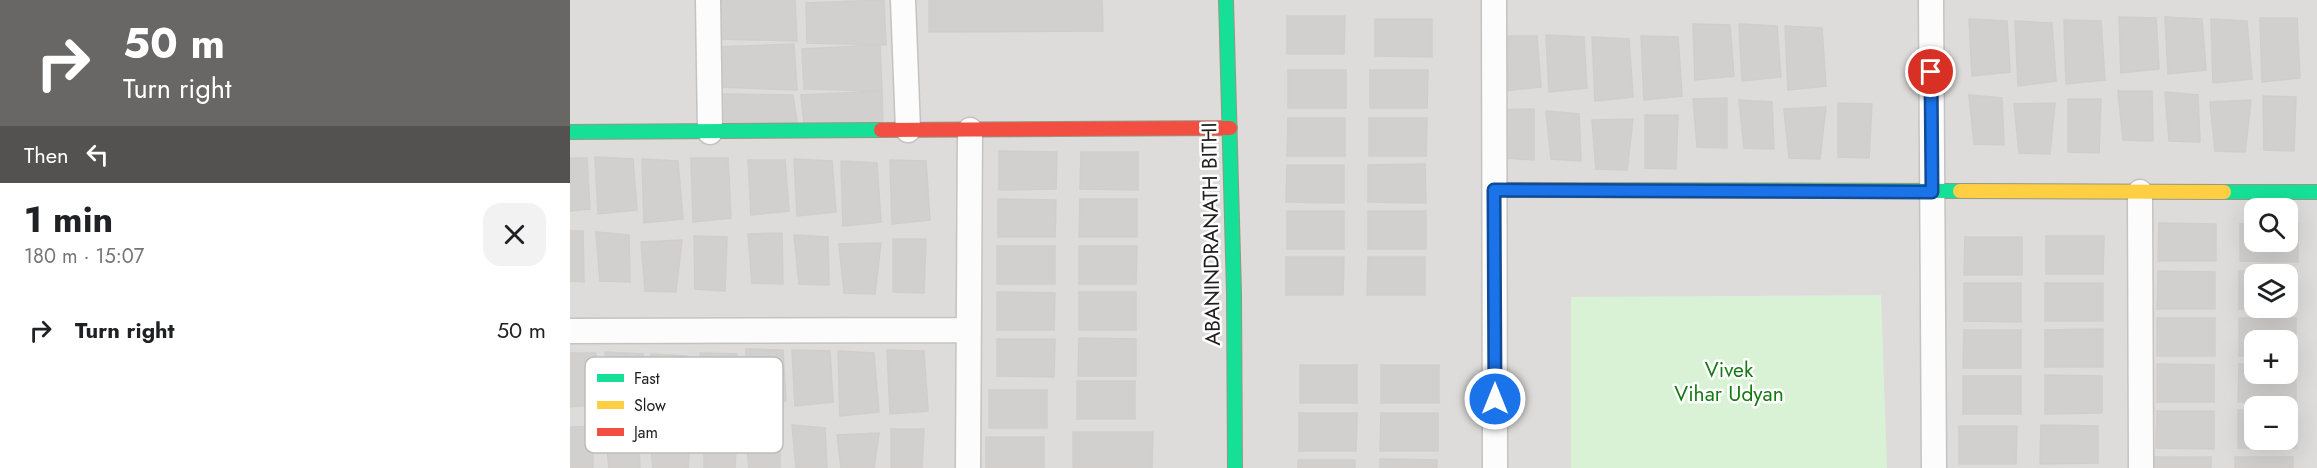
<!DOCTYPE html>
<meta charset="utf-8">
<style>
:root{--surface:#fff;--page:#f2f2f2;--text:#202124;--muted:#757577}
body{margin:0;font-family:Jost,sans-serif;background:var(--page);color:var(--text);height:100vh;display:flex;flex-direction:column;font-size:22px;white-space:nowrap}
*{box-sizing:border-box;margin:0}
p{font-size:20px;color:var(--muted)}
.icon{flex:none;width:33px;height:33px;fill:none;stroke:currentColor;stroke-width:2;stroke-linecap:round;stroke-linejoin:round}
.map{position:relative;flex:1;overflow:hidden}
.sheet{display:flex;flex-direction:column;background:var(--surface);width:570px}
.sheet>*{flex:none}
.banner{background:#686766;color:#fff;overflow:hidden}
.controls{position:absolute;left:1674px;top:198px;display:grid;gap:12px}
.controls a{display:grid;place-items:center;width:54px;height:54px;border-radius:12px;background:var(--surface);box-shadow:0 6px 24px #0002;font-size:30px}
.pin{position:absolute;display:grid;place-items:center;width:51px;height:51px;color:#fff;margin:-26px;border:3px solid #fff;border-radius:50%;box-shadow:0 2px 6px #0007}
.me{position:absolute;width:66px;margin:-33px;rotate:0deg;stroke-linejoin:round;filter:drop-shadow(0 0 4px #0008)}
.turn{display:flex;align-items:center;gap:21px;height:126px;padding:0 24px;font-size:27px}
.turn .icon{width:78px;height:78px;stroke-width:2.5}
.turn b{display:block;font-size:42px;line-height:51px}
.then{display:flex;align-items:center;height:57px;padding:0 24px;background:#0003;gap:12px;font-size:22px}
.round{display:grid;place-items:center;flex:none;width:63px;height:63px;border-radius:18px;background:var(--page)}
.head{display:flex;align-items:center;justify-content:space-between;height:102px;padding:0 24px}
h1{font-size:36px;font-weight:700;line-height:45px}
ul{padding:0;list-style:none}
li{display:flex;align-items:center;gap:18px;height:90px;padding:0 24px}
li div{flex:1}
li b{display:block;font-size:22px}
li em{font-style:normal}
main{display:flex;flex:1;min-height:0}
.map>svg:first-child{display:block}
.residential{fill:#dddcda;fill-rule:evenodd}
.park{fill:#d9f2d6}
.building{fill:#d2d0ce;stroke:#d1cdca;stroke-width:1.5;fill-rule:evenodd}
.lines{fill:none;stroke-linecap:round;stroke-linejoin:round}
.street-casing{stroke:#c4c3c1;stroke-width:27}
.fast-casing{stroke:#989781;stroke-width:16}
.slow-casing{stroke:#989781;stroke-width:16}
.jam-casing{stroke:#989781;stroke-width:16}
.street{stroke:#fcfcfc;stroke-width:24}
.fast{stroke:#16e098;stroke-width:14}
.slow{stroke:#ffcf43;stroke-width:14}
.jam{stroke:#f24e42;stroke-width:14}
.route-casing{stroke:#114b97;stroke-width:15}
.route{stroke:#1a73e8;stroke-width:10}
.labels{text-anchor:middle;stroke-width:5;stroke-linejoin:round;paint-order:stroke}
.street-label{font-size:21px;fill:#202020;stroke:#fff}
.park-label{font-size:21px;fill:#157a12;stroke:#fff}
.key{fill:#fff;stroke:#bcbcbc;stroke-width:1.5}
.key-label{font-size:16px;fill:#202020}
</style>
<main>
<section class="sheet">
<div class="banner">
<div class="turn"><svg class="icon" aria-label="right" viewBox="0 0 24 24"><path d="M7 20v-9h11M14 6l5 5-5 5"/></svg><div><b>50 m</b>Turn right</div></div>
<div class="then">Then<svg class="icon" aria-label="left" viewBox="0 0 24 24"><path d="M17 20v-9H6M10 6l-5 5 5 5"/></svg></div>
</div>
<div class="head"><div><h1>1 min</h1><p>180 m · 15:07</p></div><a class="round"><svg class="icon" aria-label="close" viewBox="0 0 24 24"><path d="M6 6l12 12M18 6L6 18"/></svg></a></div>
<ul>
<li><svg class="icon" aria-label="right" viewBox="0 0 24 24"><path d="M7 20v-9h11M14 6l5 5-5 5"/></svg><div><b>Turn right</b></div><em>50 m</em></li>
</ul>
</section>
<div class="map">
<svg width="1747" height="468" viewBox="0 0 1747 468">
<rect width="100%" height="100%" fill="#eeece9"/>
<path class="residential" d="M0,0H1747V468H0ZM1684,208H1718V242H1684ZM1684,274H1718V308H1684ZM1684,340H1718V374H1684ZM1684,406H1718V440H1684Z"/>
<path class="park" d="M1311,295L1317,468H1001V297Z"/>
<path class="building" d="M147,0H225L227,41L149,39Z
M314,0L316,45L237,43L236,3Z
M359,0H532L533,31L359,32Z
M717,16H775L774,54H717Z
M1549,17L1586,18L1589,69L1551,73Z
M1595,17L1632,19L1636,70L1598,74Z
M1690,18H1727L1730,78L1692,82Z
M805,19H862V57L805,56Z
M1399,19L1437,21L1440,72L1402,76Z
M1641,19L1677,21L1682,79L1643,83Z
M1494,20L1531,21L1535,80L1496,84Z
M1445,21L1482,23L1486,81L1448,86Z
M1123,24L1160,25L1164,76L1125,80Z
M1169,24L1207,26L1211,77L1172,81Z
M1215,26L1252,28L1256,86L1218,90Z
M976,35L1014,37L1017,88L979,92Z
M930,36H967L971,87L932,91Z
M1071,36L1108,37L1112,96L1074,100Z
M1022,37L1059,39L1063,97L1025,101Z
M224,44L227,90L148,87L147,47Z
M310,45L312,91L234,89L232,49Z
M718,70H776V108H718Z
M800,70H858L857,108H800Z
M312,91L313,126L234,124L231,95Z
M1548,91H1582L1583,141L1553,140Z
M1595,92L1628,95L1630,142L1599,141Z
M146,94L223,95L228,129L149,126Z
M1399,95L1432,98L1434,145L1404,144Z
M1693,96L1726,97L1724,151L1694,150Z
M1157,98V148L1127,147L1123,99Z
M1498,99H1531L1529,153L1498,152Z
M1169,100L1202,102L1204,149L1174,148Z
M1681,100L1675,152L1645,151L1640,102Z
M1268,103L1302,104L1299,158L1268,157Z
M1485,103L1480,154L1449,153L1444,104Z
M1256,107L1250,159L1219,158L1214,109Z
M964,109V160L934,158L929,110Z
M976,111L1009,114L1011,161L981,159Z
M1075,115H1108L1106,169L1075,168Z
M718,118H775V156H717Z
M799,118H857L856,156H799Z
M1063,119L1057,170L1026,169L1022,120Z
M429,151L487,152L486,189L429,190Z
M511,152H568V190L510,189Z
M25,157L63,159L67,210L28,214Z
M0,158H17L20,209L0,211Z
M121,158H158L161,218L123,222Z
M72,159L108,161L113,219L74,223Z
M224,159L262,161L266,212L227,216Z
M178,160H215L219,211L181,215Z
M320,160L356,161L360,220L322,224Z
M271,161L307,163L311,222L273,226Z
M855,164L856,203L798,202V165Z
M717,165H774V203L716,202Z
M428,199L486,200L485,237H428Z
M510,199H567V237H509Z
M717,211H774V249H717Z
M798,211H856V249H798Z
M1589,223L1646,224V261H1588Z
M1684,223V242H1718V223H1728V262L1670,261V224Z
M0,231H13L14,282L0,281Z
M26,232L59,235L60,282L30,281Z
M212,233L213,284L182,283L178,234Z
M224,235L258,237L259,285L229,284Z
M124,236L157,237L155,291L125,289Z
M1476,236H1534L1533,274H1476Z
M1395,237H1452V275H1394Z
M323,239H356L354,293L323,292Z
M112,240L106,292L75,291L71,242Z
M311,243L305,294L274,293L269,244Z
M427,246H485V284H427Z
M509,246H567L566,284H509Z
M716,257H774L773,295H716Z
M798,257H855V295H797Z
M1588,271L1645,272V309H1587Z
M1669,271H1727V309H1669ZM1684,274H1718V308H1684Z
M1394,283H1451V322L1394,321Z
M1475,283H1533V321H1475Z
M427,292L485,293L484,330H427Z
M509,292H566V330H509Z
M1587,318H1645V356H1587Z
M1669,318H1726V356H1718V340H1684V356H1669Z
M1533,329V367H1475V330Z
M1394,330H1451V368H1393Z
M509,338L566,339V376H508Z
M427,339H485L484,377L427,376Z
M176,349L213,350L216,401L178,405Z
M222,350L260,351L263,402L225,406Z
M317,350L354,351L358,411L320,414Z
M268,351L304,353L309,412L270,416Z
M35,352L73,354L77,405L38,409Z
M0,353H26L30,404L0,407Z
M130,353L167,354L171,413L132,417Z
M81,354L117,356L122,414L83,419Z
M1587,364L1644,365V402H1587Z
M1669,364H1684V374H1718V364H1726V402H1668Z
M730,365H787V403H730Z
M811,365H869V403H811Z
M1475,375L1532,376V413L1475,414Z
M1393,376H1451V414H1393Z
M507,381H565V419H507Z
M419,390H477V428H419Z
M1668,410H1684V440H1718V410H1726V448H1668Z
M1587,411H1644V449L1586,448Z
M729,413H787L786,451H729Z
M811,413H868V451H810Z
M175,424H210V468H179Z
M222,425L255,428L257,468H226Z
M1471,425L1528,426V463L1470,464Z
M23,426V468H0V427Z
M1389,426H1447L1446,464H1389Z
M35,428L68,430L70,468H39Z
M321,429H354L352,468H321Z
M134,432H167L165,468H134Z
M503,432H583L582,468H503Z
M309,433L304,468H271L267,435Z
M121,436L118,468H83L80,437Z
M416,437H474V468H416Z
M1584,457H1641V468H1584Z
M1665,457H1723V468H1665Z
M810,459L867,460V468H810Z
M728,460H785V468H728Z"/>
<g class="lines">
<defs>
<path id="street" d="M138,0L140,132
M333,0L338,130
M924,0L925,468
M1361,0L1364,468
M1570,192L1571,468
M0,331L398,330
M398,468L400,130"/>
<path id="fast" d="M656,0L664,293L665,468
M0,132L311,130
M924,190L1390,191
M1654,192H1747"/>
<path id="slow" d="M1390,191L1654,192"/>
<path id="jam" d="M311,130L660,128"/>
</defs>
<use href="#street" class="street-casing"/>
<use href="#fast" class="fast-casing"/>
<use href="#slow" class="slow-casing"/>
<use href="#jam" class="jam-casing"/>
<use href="#street" class="street"/>
<use href="#fast" class="fast"/>
<use href="#slow" class="slow"/>
<use href="#jam" class="jam"/>
</g>
<g class="lines">
<defs>
<path id="route" d="M925,399L924,190L1362,192L1361,72"/>
</defs>
<use href="#route" class="route-casing"/>
<use href="#route" class="route"/>
</g>
<g class="labels">
<g class="street-label">
<text transform="translate(641 234) rotate(-91)" y="7">ABANINDRANATH BITHI</text>
</g>
<g class="park-label">
<text x="1159" y="377">Vivek<tspan x="1159" dy="24">Vihar Udyan</tspan></text>
</g>
</g>
<rect x="15" y="357" width="198" height="96" rx="9" class="key"/>
<rect x="27" y="374" width="27" height="8" fill="#16e098"/>
<rect x="27" y="401" width="27" height="8" fill="#ffcf43"/>
<rect x="27" y="428" width="27" height="8" fill="#f24e42"/>
<g class="key-label">
<text x="64" y="384">Fast</text>
<text x="64" y="411">Slow</text>
<text x="64" y="438">Jam</text>
</g>
</svg>
<div class="controls">
<a><svg class="icon" aria-label="search" viewBox="0 0 24 24"><circle cx="10" cy="10" r="6"/><path d="M15 15l6 6"/></svg></a>
<a><svg class="icon" aria-label="layers" viewBox="0 0 24 24"><path d="M12 4l9 5-9 5-9-5zM3 14l9 5 9-5"/></svg></a>
<a>+</a>
<a>−</a>
</div>
<div class="pin" style="left:1361px;top:72px;background:#d93025"><svg class="icon" aria-label="arrive" viewBox="0 0 24 24"><path d="M6 21V4h12l-3 4 3 4H6"/></svg></div>
<svg class="me" style="left:925px;top:399px" viewBox="-20 -20 40 40"><circle r="17" fill="#1a73e8" stroke="#fff" stroke-width="3"/><path d="M0-11L8 9 0 5-8 9z" fill="#fff"/></svg>
</div>
</main>
